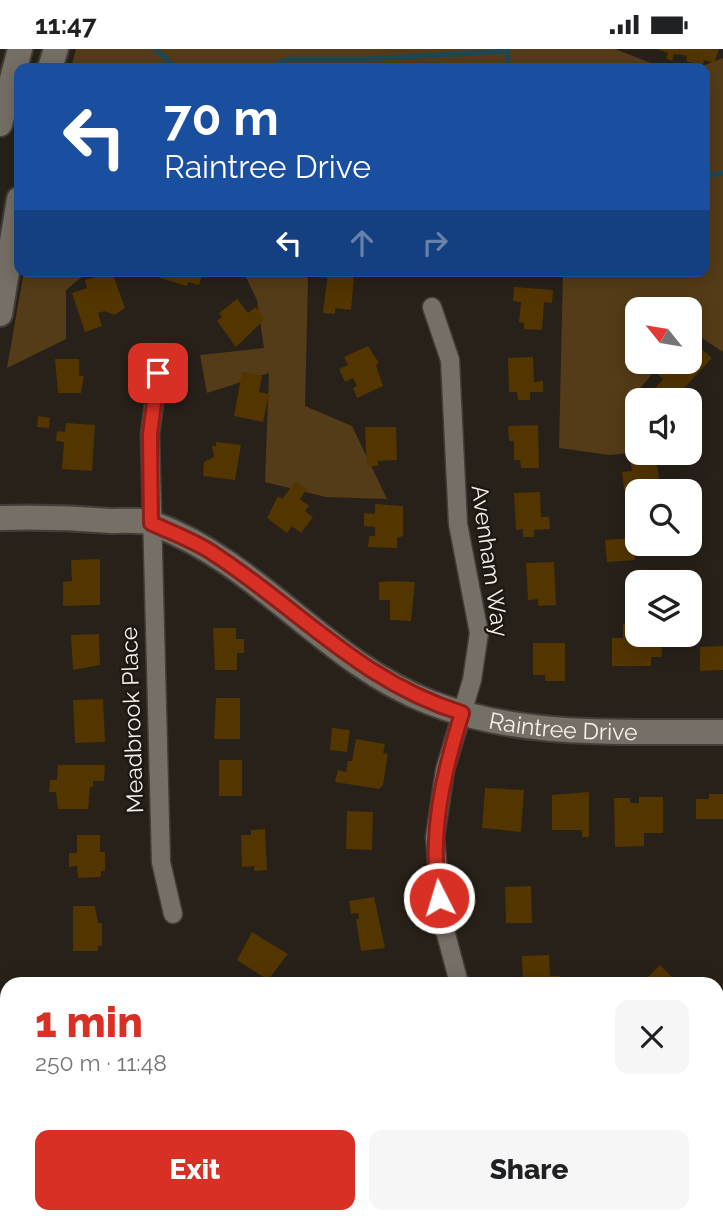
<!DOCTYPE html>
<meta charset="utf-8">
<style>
:root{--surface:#fff;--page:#f6f6f6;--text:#202124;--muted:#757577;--accent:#d93025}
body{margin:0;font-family:Raleway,sans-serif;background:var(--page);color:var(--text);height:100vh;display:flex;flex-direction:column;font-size:26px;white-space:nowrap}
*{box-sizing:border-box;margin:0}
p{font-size:23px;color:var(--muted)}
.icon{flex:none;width:38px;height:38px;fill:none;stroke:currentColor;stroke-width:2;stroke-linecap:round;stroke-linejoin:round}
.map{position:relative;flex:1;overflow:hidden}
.details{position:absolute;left:0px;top:928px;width:724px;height:247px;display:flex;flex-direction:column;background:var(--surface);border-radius:21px 21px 0 0;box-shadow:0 4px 18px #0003}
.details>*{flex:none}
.banner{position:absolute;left:14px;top:14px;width:696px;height:214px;border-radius:14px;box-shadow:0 4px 18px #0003;background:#1a4fa0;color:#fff;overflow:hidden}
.needle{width:46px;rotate:300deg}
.fabs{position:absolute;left:625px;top:248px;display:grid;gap:14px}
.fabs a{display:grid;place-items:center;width:77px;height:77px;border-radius:14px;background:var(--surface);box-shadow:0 4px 18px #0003;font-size:35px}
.pin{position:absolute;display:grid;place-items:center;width:60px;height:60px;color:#fff;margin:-30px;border-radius:14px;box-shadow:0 4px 10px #0006}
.me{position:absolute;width:77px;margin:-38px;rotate:355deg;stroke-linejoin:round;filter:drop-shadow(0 0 5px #0008)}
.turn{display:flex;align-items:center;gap:24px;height:147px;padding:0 35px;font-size:32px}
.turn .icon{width:91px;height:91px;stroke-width:2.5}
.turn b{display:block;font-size:49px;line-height:60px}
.lanes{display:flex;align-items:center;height:66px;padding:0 35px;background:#0003;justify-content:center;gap:35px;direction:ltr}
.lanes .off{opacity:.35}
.round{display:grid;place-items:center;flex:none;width:74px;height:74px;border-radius:14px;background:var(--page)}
.headline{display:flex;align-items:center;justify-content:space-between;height:119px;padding:0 35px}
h1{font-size:42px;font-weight:800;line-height:52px;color:var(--accent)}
.cta{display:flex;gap:14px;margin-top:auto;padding:14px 35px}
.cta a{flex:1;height:80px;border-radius:14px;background:var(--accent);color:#fff;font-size:28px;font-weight:800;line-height:80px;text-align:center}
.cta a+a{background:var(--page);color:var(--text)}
.status{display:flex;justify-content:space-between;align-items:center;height:49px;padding:0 35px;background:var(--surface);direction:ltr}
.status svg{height:19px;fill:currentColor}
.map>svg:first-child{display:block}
.green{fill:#553c18}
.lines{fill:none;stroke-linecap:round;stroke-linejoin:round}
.stream{stroke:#1e4853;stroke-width:5}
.building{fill:#533500}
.street-casing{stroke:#423d38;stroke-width:21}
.secondary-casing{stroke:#423d38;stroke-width:28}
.street{stroke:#766f66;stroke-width:18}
.secondary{stroke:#766f66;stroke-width:24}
.route-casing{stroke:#8d1f18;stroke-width:18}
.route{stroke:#d93025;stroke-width:12}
.labels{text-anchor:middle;stroke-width:5;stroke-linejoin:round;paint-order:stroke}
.street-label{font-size:23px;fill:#f5f1ec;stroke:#1d1810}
</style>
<div class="status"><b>11:47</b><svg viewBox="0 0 49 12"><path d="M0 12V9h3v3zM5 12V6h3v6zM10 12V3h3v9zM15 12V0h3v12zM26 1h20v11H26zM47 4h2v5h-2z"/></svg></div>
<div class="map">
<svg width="723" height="1173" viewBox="0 0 723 1173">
<rect width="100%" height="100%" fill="#272119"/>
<path class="green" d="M76,0H615L664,19H71Z
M723,9V303L690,281V261H637V313H662L637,343L646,352H637V403L609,406L559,399L563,222H705V19H697Z
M24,222H89L66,241V290L7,319Z
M243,222H304L308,231L305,357L352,377L387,450L326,448L265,433L269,324L207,344L200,306L264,299L257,251Z"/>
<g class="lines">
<path class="stream" d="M155,0L176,19
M271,19L287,10H366L508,2L507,19
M705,127L723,124"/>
</g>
<path class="building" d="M657,0H719L714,14L704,11L702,19L691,17L693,14L686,12L687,7L684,6L674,5L672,12L666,10L668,4Z
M162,222H203L199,236L188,233L187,237L160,229Z
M112,223L125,259L114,266L105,262L98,264L102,277L85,283L72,244L87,239L85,231Z
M328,223L354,226L351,261L335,259V265L323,264Z
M514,238L553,241L552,254L544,253L542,281L524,280V274L519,273L521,253L513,252Z
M237,250L248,264L256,258L265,270L236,298L217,272L222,268L219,264Z
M692,292L712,309L672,352H654L648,347L663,330L654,322L661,313H690Z
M368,297L379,314L376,316L383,337L357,349L353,339L357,337L353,329L345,333L339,320L348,316L344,308Z
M533,308L534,333L543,332V343H530V351H518L517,343H509L508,309Z
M55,310H79V327H84L81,344H58Z
M242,323L262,327L259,343L269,345L263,373L234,367Z
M38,367L50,369L49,379L37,378Z
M66,374L95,376L92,422L62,420L64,393L56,392L57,382L65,383Z
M538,376L539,419H521L520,411H514V392H509L508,377Z
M365,378H396L397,411L378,412V417H367Z
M216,393L241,396L235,431L203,427L204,413L214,408L212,397H216Z
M637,398V404H656L659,431L650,433L651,443H637V460H633L634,439L624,440L622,423L632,422L628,399Z
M296,432L307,440L300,450L309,457L305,462L313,468L301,484L292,477L287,484L267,469L278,447L282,450Z
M540,443L541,468H549L550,480L534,481V488H523V480L516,481L514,444Z
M375,455L403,457V487L397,489V499L368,498L369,487H375V478L364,477V464L375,465Z
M633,489L635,511L607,513L605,491Z
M100,510V556L63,557V533L72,532L71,511Z
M554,513L556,556L538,557V550L528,551L526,514Z
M391,532L415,533L411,572L390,571V551H379V533Z
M623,575H637V586L661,590L662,608H651V617H612V589H623Z
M213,579H236V590H244V604H237V621H215Z
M99,585L100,616L73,621L71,586Z
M533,594H565V632H545V626H533Z
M723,597V621L700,622V598Z
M216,649H240V690H214Z
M103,650L105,693L75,694L73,651Z
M332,679L350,681L347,703L330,701Z
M356,690L385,695L383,704L388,705L383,736L379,740L335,733L338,721L346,723L348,712H352Z
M219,711H242V747H219Z
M58,716H105L104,732H93V738H90L88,760H58L56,743H49L50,731H57Z
M485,739L524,741L521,783L482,779Z
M589,743V788H582V781H552V746Z
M709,745H723V770H696V750H709Z
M639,748H663V784H644V797L615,798L614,749H630V754H639Z
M347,762L373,763L372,801L346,800Z
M265,780L267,821L254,822V817L242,818L241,786H251V781Z
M77,786H100V803H105V822H101V828L78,829L77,817L69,818V804H77Z
M531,837L532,874H506L505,838Z
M374,848L385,899L361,902L356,870H359L358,864L351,865L349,852Z
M73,857H95L98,874H102V897H98V902H73Z
M252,883L288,905L268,931L237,911Z
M549,906L550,927H560L561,934H523L522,907Z
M660,916L678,934L683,928L689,934H650L646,930Z
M718,1086H723V1121L718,1113Z
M73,1167H104L101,1173H70Z
M332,1167H369L362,1173H328Z"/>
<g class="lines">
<defs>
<path id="street" d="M432,258L450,311L458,475L479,584L472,631L445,721L435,788L442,870L459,934
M158,324L150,385L161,813L173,865
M473,1167V1173
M225,1173L232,1167"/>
<g id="secondary">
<path d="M50,19L56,0"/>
<path d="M0,75L20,0"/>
<path d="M0,265L19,150"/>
<path id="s1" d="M0,469C37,468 74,469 111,472C124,472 142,470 154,475C258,513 326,613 429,653C522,690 625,682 723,683"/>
<path d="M0,962L5,1173"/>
</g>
</defs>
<use href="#street" class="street-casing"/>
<use href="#secondary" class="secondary-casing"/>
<use href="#street" class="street"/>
<use href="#secondary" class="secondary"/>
</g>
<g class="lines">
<defs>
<path id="route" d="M158,324L150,385L151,474C172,484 195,492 214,505C299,560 361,633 462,664C443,726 429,784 439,849"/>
</defs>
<use href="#route" class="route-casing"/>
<use href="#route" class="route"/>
</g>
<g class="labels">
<g class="street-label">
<text transform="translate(490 512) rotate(82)" y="8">Avenham Way</text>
<text transform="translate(132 671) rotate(-92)" y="8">Meadbrook Place</text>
<text dy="8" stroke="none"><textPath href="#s1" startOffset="621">Raintree Drive</textPath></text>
</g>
</g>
</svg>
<div class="fabs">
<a><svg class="needle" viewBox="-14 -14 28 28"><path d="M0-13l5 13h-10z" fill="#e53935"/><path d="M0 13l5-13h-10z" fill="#757577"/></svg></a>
<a><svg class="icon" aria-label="sound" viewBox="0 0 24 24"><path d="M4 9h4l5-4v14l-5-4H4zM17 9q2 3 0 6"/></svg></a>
<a><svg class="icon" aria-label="search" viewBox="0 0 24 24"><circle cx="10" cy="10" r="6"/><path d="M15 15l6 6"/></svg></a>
<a><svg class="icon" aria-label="layers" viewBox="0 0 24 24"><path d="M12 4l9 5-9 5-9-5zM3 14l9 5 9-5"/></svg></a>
</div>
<div class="pin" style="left:158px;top:324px;background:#d93025"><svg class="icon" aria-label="arrive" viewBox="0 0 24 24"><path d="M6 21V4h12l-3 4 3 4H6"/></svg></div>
<svg class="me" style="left:439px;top:849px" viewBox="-20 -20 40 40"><circle r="17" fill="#d93025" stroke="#fff" stroke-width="3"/><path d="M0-11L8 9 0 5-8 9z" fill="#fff"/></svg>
<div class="banner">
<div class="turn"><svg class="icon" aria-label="left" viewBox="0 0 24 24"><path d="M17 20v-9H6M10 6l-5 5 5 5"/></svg><div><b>70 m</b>Raintree Drive</div></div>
<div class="lanes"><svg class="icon" aria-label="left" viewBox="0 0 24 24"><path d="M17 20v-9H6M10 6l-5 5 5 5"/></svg><svg class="icon off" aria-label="ahead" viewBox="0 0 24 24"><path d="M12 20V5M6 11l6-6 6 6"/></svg><svg class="icon off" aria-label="right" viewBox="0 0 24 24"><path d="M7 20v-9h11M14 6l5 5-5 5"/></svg></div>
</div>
<section class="details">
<div class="headline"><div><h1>1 min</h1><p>250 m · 11:48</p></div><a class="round"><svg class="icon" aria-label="close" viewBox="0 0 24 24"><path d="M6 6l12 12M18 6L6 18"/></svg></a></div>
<div class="cta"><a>Exit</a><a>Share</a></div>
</section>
</div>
